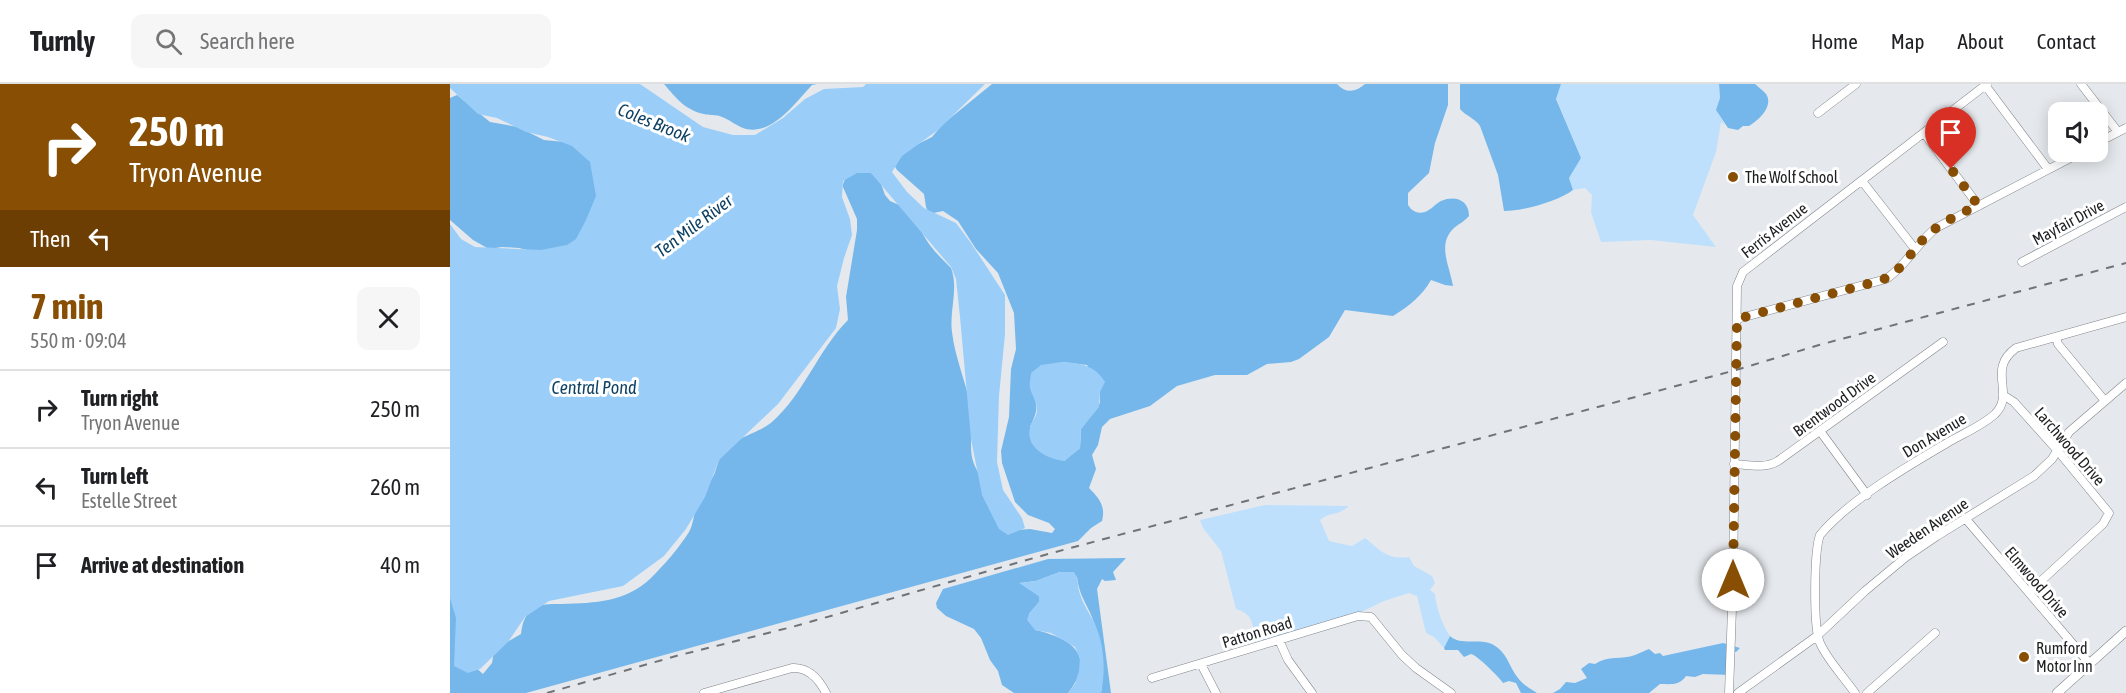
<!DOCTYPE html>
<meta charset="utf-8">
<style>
:root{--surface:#fff;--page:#f6f6f6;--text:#202124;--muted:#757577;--line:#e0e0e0;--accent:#884e04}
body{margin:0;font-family:"Asap Condensed",sans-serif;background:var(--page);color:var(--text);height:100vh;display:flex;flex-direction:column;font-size:22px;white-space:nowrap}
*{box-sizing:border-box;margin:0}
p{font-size:20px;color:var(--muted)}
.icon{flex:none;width:33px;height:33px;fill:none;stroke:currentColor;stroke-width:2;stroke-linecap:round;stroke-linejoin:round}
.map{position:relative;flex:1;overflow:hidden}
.panel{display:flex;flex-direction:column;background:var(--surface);width:450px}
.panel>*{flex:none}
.hud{background:#884e04;color:#fff;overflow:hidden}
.controls{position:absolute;left:1598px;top:18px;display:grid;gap:12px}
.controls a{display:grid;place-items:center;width:60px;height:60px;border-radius:12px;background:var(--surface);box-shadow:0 3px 15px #0003;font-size:30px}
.pin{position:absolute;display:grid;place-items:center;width:51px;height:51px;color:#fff;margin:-62px -26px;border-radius:50% 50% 50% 0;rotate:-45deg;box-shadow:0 0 6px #0007}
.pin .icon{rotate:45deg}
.me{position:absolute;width:66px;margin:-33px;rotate:0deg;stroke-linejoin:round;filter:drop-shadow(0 0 4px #0008)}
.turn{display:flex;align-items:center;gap:21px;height:126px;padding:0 30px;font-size:27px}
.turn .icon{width:78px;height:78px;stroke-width:2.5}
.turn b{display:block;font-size:42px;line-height:51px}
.then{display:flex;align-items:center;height:57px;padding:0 30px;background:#0003;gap:12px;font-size:22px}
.round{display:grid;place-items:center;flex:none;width:63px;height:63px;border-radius:12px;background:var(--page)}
.head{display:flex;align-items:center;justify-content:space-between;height:102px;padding:0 30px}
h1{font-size:36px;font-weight:700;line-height:45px;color:var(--accent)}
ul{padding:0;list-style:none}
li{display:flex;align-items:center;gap:18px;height:78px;padding:0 30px;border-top:2px solid var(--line)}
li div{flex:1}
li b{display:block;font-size:22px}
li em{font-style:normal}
header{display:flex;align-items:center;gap:36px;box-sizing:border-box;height:84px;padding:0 30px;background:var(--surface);border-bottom:2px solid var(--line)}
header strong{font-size:28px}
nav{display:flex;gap:33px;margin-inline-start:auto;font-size:21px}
.search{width:420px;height:54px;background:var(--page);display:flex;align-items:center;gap:15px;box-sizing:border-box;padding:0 21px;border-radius:12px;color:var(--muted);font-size:22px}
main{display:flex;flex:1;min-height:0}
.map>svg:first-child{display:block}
.green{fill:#bee0fd}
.forest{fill:#75b7eb;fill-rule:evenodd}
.water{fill:#9acef9}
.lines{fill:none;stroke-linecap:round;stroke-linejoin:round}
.minor-casing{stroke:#808488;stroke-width:9}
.major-casing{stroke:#808488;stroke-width:10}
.minor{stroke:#fff;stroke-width:8}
.major{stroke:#fff;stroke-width:9}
.rail{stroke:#717376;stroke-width:2;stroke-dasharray:8 8;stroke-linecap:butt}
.route{stroke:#884e04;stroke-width:10;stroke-dasharray:0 18}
.poi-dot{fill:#884e04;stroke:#fff;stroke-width:2}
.labels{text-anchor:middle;stroke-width:6;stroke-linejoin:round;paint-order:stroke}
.poi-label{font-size:16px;fill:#1d1e20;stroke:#fff;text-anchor:start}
.street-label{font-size:16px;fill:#1d1e20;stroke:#fff}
.water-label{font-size:18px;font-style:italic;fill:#0e4163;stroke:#fff}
</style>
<header>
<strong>Turnly</strong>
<div class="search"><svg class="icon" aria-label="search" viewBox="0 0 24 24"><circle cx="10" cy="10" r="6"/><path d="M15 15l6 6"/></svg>Search here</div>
<nav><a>Home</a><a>Map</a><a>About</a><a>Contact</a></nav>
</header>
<main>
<section class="panel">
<div class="hud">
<div class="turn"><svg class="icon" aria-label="right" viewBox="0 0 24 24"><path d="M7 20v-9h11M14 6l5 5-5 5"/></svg><div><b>250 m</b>Tryon Avenue</div></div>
<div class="then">Then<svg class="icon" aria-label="left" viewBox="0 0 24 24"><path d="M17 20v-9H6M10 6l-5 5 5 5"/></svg></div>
</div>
<div class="head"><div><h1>7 min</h1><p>550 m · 09:04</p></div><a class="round"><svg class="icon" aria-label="close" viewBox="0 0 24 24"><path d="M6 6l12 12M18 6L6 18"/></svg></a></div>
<ul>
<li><svg class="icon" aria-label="right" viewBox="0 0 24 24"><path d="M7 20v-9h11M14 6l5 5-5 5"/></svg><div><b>Turn right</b><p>Tryon Avenue</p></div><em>250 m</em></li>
<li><svg class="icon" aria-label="left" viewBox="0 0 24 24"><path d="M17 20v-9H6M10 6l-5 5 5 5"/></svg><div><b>Turn left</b><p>Estelle Street</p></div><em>260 m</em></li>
<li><svg class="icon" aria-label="arrive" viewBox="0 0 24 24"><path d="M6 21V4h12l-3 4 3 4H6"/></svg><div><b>Arrive at destination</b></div><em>40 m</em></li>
</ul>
</section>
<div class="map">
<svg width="1676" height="609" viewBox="0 0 1676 609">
<rect width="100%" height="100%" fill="#e5e9ed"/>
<path class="green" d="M1111,0H1269L1270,14L1267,27L1275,41L1271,38L1266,68L1243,131L1266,163L1201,156L1151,158L1141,128L1142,111L1135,104L1123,106L1119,94L1131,74L1106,14Z
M815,421L899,422C887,433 880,427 870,436L879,457L902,462L915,454C931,467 937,476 959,473L964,482L982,492L985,499L980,506L985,510C986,524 993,542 1000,552L994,564L984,553L976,549L967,512L959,509L934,517L903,532L806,562C802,543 806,531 786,525L771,467L753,444L750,436Z"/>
<path class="forest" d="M214,0H367L362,1C346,18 323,51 296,45C288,43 280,36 272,33C266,30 259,32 254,30C235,26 226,14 214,0Z
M542,0H887C896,10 906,8 915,0H998V21L985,59L979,89L958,109V121L961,125C965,128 969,130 975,128C981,126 985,120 991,117C1005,111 1019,116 1019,132C1014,138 1008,140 1003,145C987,161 1000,183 1003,202L995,201L981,196C972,212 959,222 943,232L895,226L879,253L849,275L841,278L817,280L797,291H765L727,302L700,322L660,335L652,343L648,361L642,371L646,385L639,404C649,414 656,422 652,437L641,444L628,457L76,609H0V493L23,581L33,590L42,579L44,567L57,558L71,550C72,541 74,533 81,526C89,519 102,520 112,520C145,519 176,518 201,494C214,481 229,464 239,448C244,439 244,428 247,417C249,408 259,400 264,391C267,384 268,376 272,370C283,353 308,350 322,338C354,310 368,266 398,236L396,213L407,146V135L393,103C393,91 405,88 415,85L429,94L435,111L440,117L463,127C474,156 479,162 501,184C509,205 499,226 502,248C505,274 516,298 521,324C525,342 517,362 524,380C531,398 555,428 566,446L580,445L602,449L605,445L599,439L578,431L565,418L552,379L551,367L559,333L561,285L566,265L564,229L548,189L526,165L508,137L493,127L479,130L476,123L474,110L447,86L443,79L456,66L482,53L493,40ZM612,278L637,281L650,308V319L631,345L630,364L614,377L580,343C589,324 588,322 580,303Z
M1010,0H1111L1106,15L1131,74L1119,94L1123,106C1108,117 1074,127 1054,127L1048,91L1030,42C1026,35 1016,32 1010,25Z
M1269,0H1305C1308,3 1313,6 1316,10C1324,22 1309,36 1299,42H1293L1288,46L1278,44L1266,26L1270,14Z
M7,11L40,38L68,43L94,56L125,59L145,72L153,112L123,161L85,168L69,164L52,163L39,165L23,156L0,136V14Z
M676,474L663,488L666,496L655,497L652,495L647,505L661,609H651C654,593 650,558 645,542C640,523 630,516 627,493L610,488L586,497L570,499L589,512V518L579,530L585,546C622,554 647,572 618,609H564L552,601L548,587L540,576L531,554L524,545L496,532L487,524L486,519L493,505L598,475Z
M1000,552C1011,562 1029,554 1042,560C1058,569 1058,581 1068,594C1072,600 1081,605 1087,609H1071L1066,599L1059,597L1053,599C1050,594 1027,571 1021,570L1014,573L1008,566H995L994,564Z
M1273,559L1290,564L1286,568L1283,567L1281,591L1253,590L1245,593L1236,592C1229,602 1221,600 1210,600L1199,609H1103L1110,605L1116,598L1125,599L1137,594L1131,585L1139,579L1145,580C1158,571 1172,576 1185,571C1190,569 1194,567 1199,565L1205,570L1210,569L1213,572Z"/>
<path class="water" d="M0,0H190L253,43L283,51H305L333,34L355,15L374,5L413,3L416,0H535L488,46L452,72L442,88L457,108L474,124L506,139L521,159L555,211V250L549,312L547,378L553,406L572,434L575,444L558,451L549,445L532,411L521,355L510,233L506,195L501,183L421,89H407L393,97L392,113L400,135L402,151L394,174L387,202L390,225L386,244L328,320L269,376L255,413L236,445L214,472L173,502L99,517L75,533L58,558L30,585L18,589L4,582L6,534L0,514V140L11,155L25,163L91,166L117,161L126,155L136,136L146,112L140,78L122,62L98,53L76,48L47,34L28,30L0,4Z
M612,278C630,279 645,281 655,298L650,308L649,323L631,345L630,364L614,377C598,375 575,364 580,344C581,338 587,333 587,326C588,318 581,311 580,303C579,299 581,293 581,289L591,281Z
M610,488H624C629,495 627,502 630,510C633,520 640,530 645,540C654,561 656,586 651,609H618L625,600L629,587L630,574L625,563L601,549L585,546L577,536L579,530L589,518V512L569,499L586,497Z"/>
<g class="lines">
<defs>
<path id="minor" d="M1631,0L1668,48
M1535,1L1598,85
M1368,29L1406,0
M1474,49L1528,121
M1647,59L1676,44
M1412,97L1465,165
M1572,178L1676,123
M1287,235L1436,195C1456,182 1467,159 1486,144L1632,68
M1606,253L1608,260L1655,317
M1553,311L1564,318L1608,367L1659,429L1653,440L1579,508
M1370,347L1417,411
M1284,380C1299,381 1315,385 1328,377L1493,258
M1515,434L1640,580
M829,556L838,576L862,609
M751,580L766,609
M702,594L908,532L921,533L952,571L966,584L1001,609
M254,609L342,584C359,583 369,595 376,609
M1279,609L1283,496L1287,202L1293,188L1537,0
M1288,609L1367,552L1415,507L1456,473L1487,452L1584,392L1602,375L1619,348L1676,299
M1405,609C1394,593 1378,577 1370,559C1363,543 1364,467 1370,451C1399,416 1458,382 1497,359C1512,350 1532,342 1545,330C1566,309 1536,286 1566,264L1676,233
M1417,609L1485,549"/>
<path id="major" d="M1607,609L1676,547"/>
</defs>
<use href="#minor" class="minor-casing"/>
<use href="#major" class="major-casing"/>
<use href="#minor" class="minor"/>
<use href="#major" class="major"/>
<path class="rail" d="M97,609L226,572L342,543L598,470L1286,286L1369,261L1676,179"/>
</g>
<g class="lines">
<path class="route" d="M1283,496L1287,235L1429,197C1453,189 1461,165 1479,150C1493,137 1511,130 1528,121L1501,85"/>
</g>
<g class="poi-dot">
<circle cx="1283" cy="93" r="6"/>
<circle cx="1574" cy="573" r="6"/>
</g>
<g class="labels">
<g class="poi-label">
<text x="1295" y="99">The Wolf School</text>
<text x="1586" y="570">Rumford<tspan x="1586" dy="18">Motor Inn</tspan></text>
</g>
<g class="street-label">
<text transform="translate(1618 138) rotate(-28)" y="6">Mayfair Drive</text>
<text transform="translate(1324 146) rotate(-38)" y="6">Ferris Avenue</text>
<text transform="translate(1384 320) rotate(-36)" y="6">Brentwood Drive</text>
<text transform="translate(1484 351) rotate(-31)" y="6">Don Avenue</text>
<text transform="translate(1620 362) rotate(49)" y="6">Larchwood Drive</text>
<text transform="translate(1477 444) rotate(-34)" y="6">Weeden Avenue</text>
<text transform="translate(1587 498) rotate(49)" y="6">Elmwood Drive</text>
<text transform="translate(807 548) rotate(-17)" y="6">Patton Road</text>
</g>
<g class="water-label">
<text transform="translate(204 39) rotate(22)" y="6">Coles Brook</text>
<text transform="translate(244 142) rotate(-37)" y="6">Ten Mile River</text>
<text x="144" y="310">Central Pond</text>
</g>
</g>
</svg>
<div class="controls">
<a><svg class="icon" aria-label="sound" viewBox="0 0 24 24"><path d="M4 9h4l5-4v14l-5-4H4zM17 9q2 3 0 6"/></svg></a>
</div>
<div class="pin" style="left:1501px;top:85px;background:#d93025"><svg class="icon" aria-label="arrive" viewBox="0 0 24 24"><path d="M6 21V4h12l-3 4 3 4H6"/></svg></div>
<svg class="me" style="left:1283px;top:496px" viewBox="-20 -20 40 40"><circle r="19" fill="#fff"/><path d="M0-13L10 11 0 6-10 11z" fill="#884e04"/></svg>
</div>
</main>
